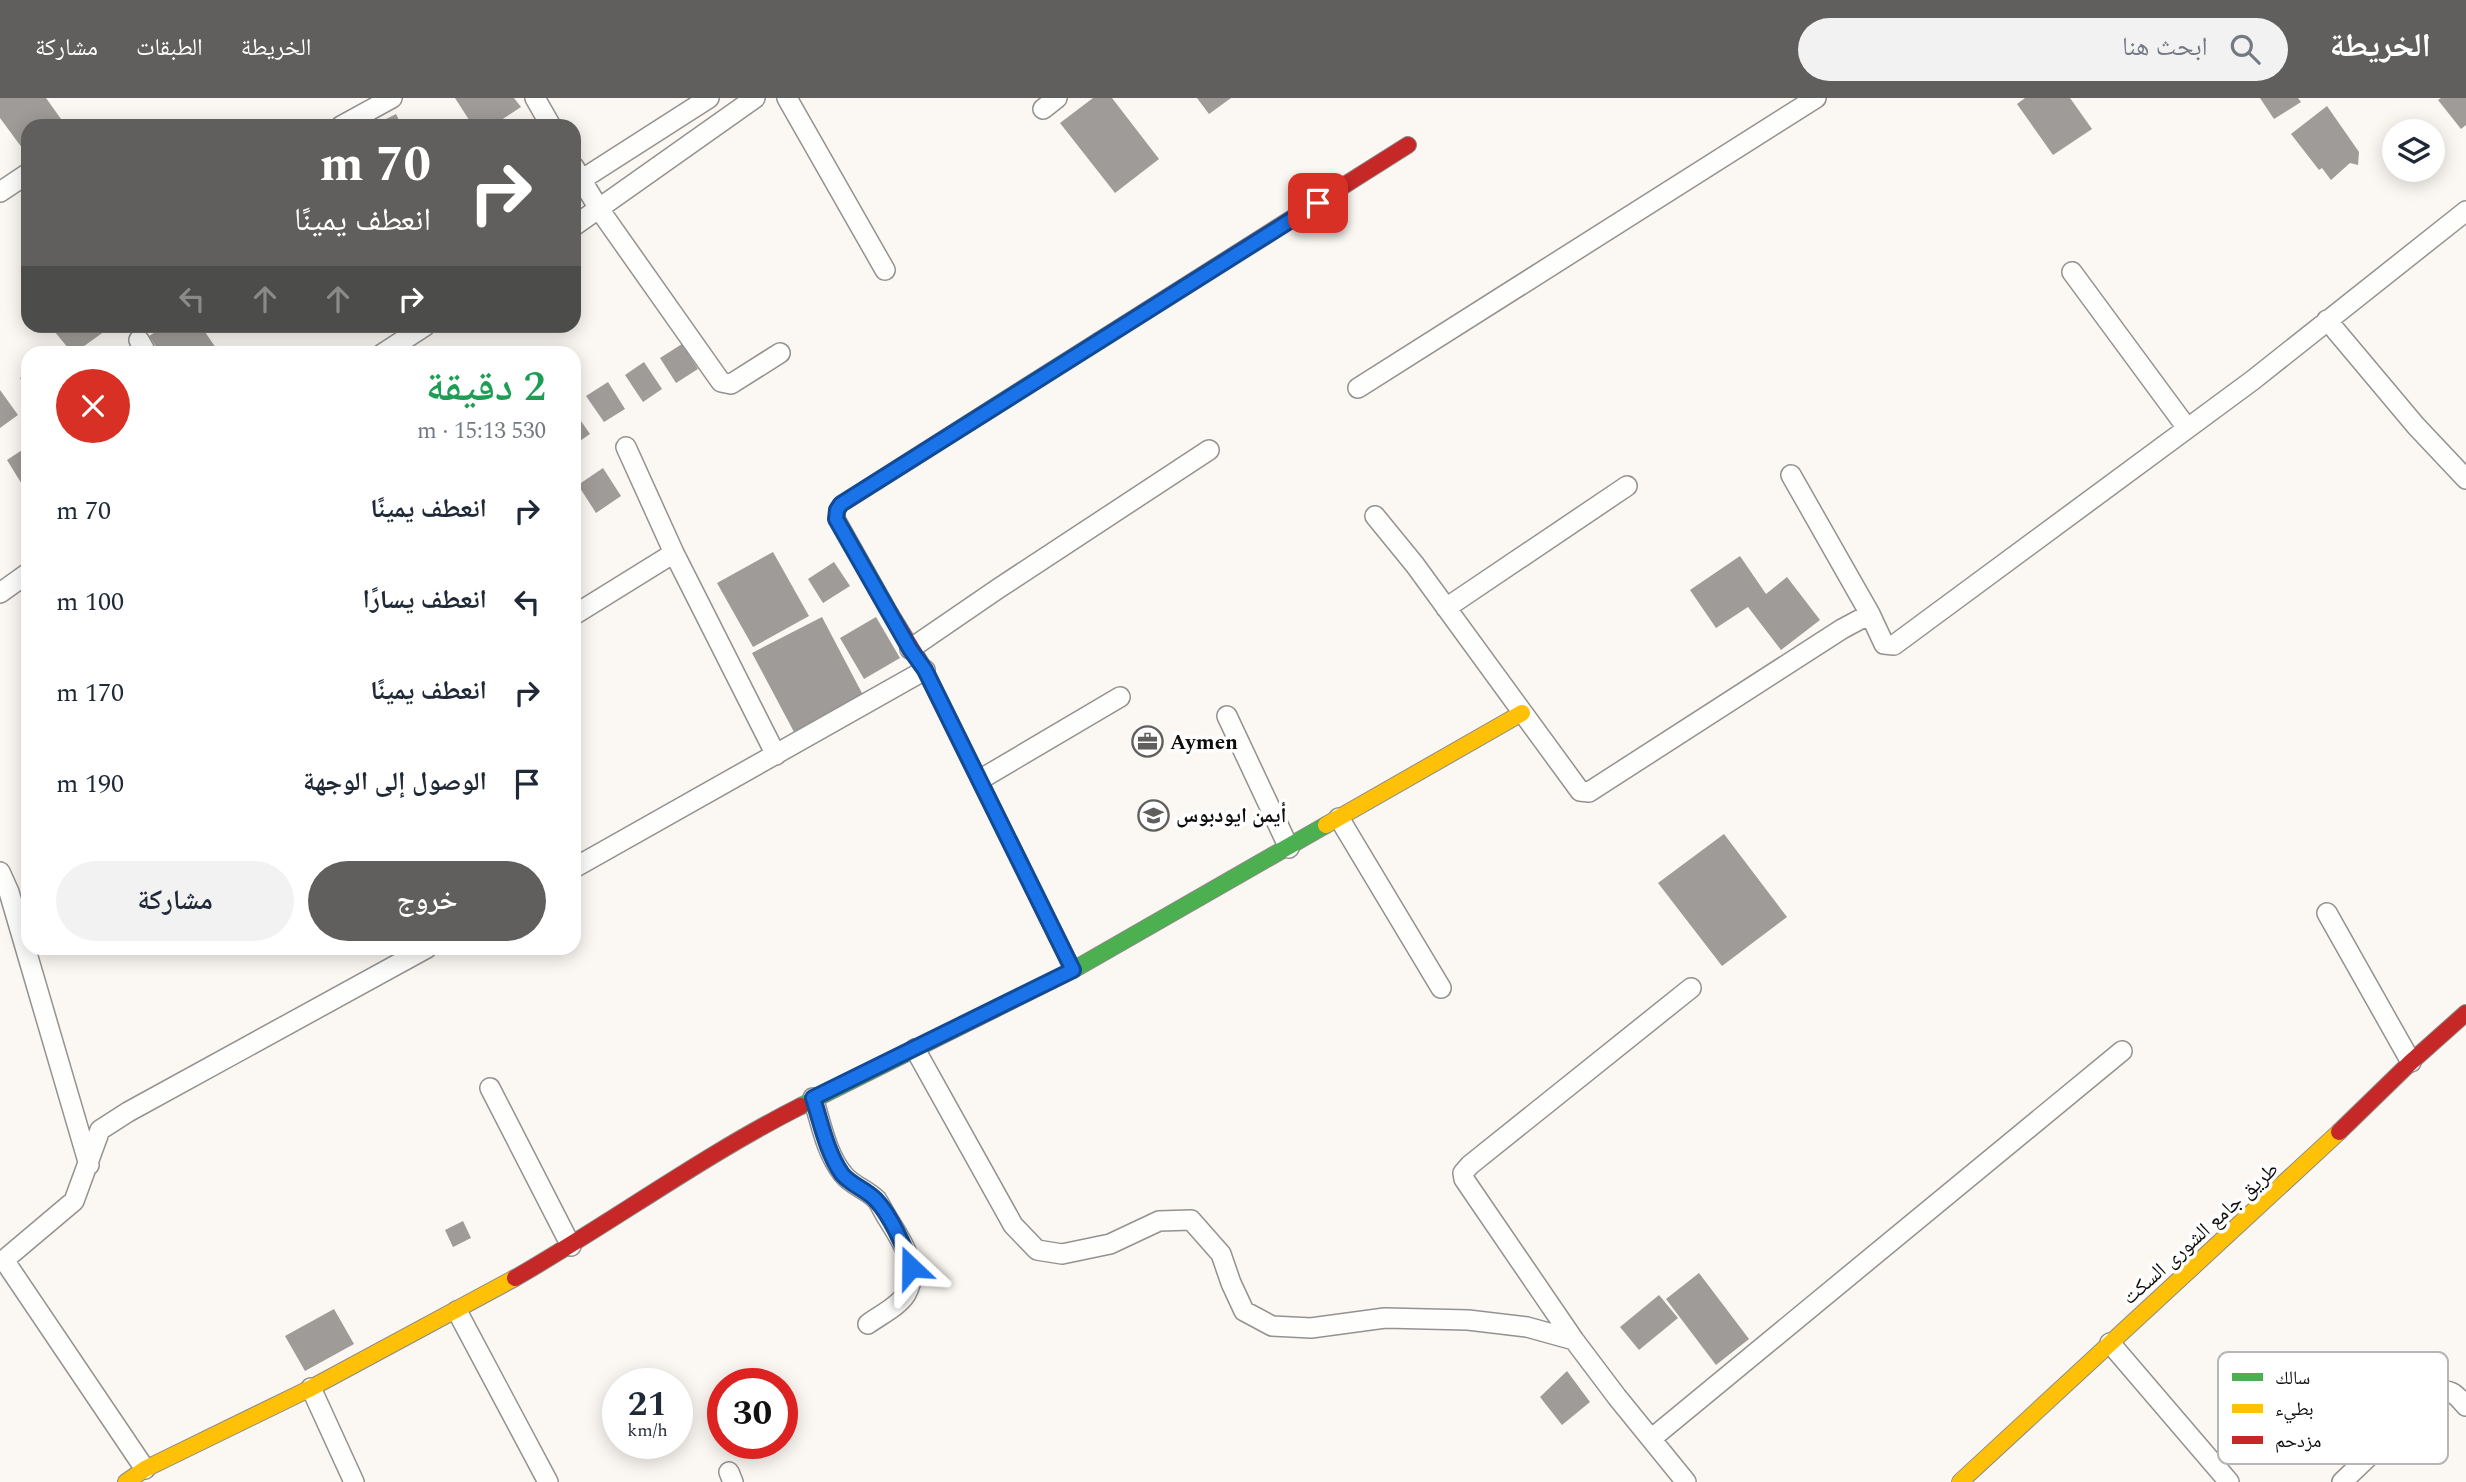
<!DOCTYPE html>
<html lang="ar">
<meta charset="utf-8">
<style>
:root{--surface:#fff;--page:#f2f2f3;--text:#1f2937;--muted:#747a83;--accent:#605f5d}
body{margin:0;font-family:Spectral,"Noto Naskh Arabic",serif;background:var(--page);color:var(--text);direction:rtl;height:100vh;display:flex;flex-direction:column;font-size:26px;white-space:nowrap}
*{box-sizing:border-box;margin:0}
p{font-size:23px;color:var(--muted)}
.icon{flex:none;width:38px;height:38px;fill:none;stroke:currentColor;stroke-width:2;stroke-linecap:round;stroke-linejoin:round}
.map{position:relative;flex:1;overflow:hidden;direction:ltr}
.sheet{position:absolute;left:21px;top:248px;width:560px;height:609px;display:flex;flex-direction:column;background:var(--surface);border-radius:21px;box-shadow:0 4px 18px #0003;direction:rtl}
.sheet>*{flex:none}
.hud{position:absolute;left:21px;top:21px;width:560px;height:214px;border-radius:21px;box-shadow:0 4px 18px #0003;direction:rtl;background:#605f5d;color:#fff;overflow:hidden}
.fabs{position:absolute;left:2382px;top:21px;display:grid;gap:14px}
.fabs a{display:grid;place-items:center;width:63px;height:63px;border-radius:50%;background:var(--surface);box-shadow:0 4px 18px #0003;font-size:35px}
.speed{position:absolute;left:602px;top:1270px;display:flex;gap:14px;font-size:35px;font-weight:700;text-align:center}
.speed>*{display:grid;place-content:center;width:91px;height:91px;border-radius:50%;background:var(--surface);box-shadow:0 4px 18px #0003;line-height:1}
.speed small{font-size:18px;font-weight:400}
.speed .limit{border:10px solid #d22;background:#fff;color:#111}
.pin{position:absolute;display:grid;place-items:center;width:60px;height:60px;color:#fff;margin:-30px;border-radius:14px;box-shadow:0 4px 10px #0006}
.me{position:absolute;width:77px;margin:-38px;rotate:337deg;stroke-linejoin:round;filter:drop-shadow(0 0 5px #0008)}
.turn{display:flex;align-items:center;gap:24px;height:147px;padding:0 35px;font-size:32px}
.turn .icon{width:91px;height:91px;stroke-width:2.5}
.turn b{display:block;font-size:49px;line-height:60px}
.lanes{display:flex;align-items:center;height:66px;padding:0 35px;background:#0003;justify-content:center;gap:35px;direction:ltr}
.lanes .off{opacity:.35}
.round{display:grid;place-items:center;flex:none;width:74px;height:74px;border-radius:37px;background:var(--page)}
.head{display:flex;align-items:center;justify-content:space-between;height:119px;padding:0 35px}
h1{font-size:42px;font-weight:600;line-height:52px;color:#1e9e55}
.action{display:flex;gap:14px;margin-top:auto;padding:14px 35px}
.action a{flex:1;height:80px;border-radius:42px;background:var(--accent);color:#fff;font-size:28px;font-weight:600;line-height:80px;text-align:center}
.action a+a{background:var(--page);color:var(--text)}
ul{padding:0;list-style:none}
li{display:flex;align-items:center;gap:21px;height:91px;padding:0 35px}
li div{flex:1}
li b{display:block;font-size:26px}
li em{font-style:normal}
header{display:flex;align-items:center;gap:42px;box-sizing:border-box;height:98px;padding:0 35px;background:var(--accent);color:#fff}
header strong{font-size:33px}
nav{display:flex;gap:38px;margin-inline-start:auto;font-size:24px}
.search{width:490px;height:63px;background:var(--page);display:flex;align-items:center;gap:18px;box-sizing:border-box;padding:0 24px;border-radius:38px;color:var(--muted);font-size:26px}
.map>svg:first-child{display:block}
.building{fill:#9e9b98}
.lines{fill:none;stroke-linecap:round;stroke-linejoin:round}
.street-casing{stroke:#949290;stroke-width:22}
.fast-casing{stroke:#8b8987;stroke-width:18}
.slow-casing{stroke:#8b8987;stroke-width:18}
.jam-casing{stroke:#8b8987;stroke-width:18}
.street{stroke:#fefefd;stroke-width:19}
.fast{stroke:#4caf50;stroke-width:16}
.slow{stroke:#ffc107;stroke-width:16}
.jam{stroke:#c62828;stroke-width:16}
.route-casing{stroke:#114b97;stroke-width:18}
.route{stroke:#1a73e8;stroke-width:12}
.labels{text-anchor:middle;stroke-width:7;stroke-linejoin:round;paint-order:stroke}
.poi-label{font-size:21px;font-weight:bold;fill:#0d0d0d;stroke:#fff;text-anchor:start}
.street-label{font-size:21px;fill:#0d0d0d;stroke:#fff}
.key{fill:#fff;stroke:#b6b6b6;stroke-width:2}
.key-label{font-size:19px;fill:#0d0d0d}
</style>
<header>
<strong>الخريطة</strong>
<div class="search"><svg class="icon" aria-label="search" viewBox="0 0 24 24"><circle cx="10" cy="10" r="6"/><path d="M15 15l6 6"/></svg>ابحث هنا</div>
<nav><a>الخريطة</a><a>الطبقات</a><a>مشاركة</a></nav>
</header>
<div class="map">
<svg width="2466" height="1384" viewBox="0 0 2466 1384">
<rect width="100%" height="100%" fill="#fbf7f2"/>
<path class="building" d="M0,0H46L66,28H28V58L0,20Z
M455,0H514L521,9L492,28H473Z
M1093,0H1112L1159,61L1115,95L1060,25Z
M1197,0H1231L1209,16Z
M2025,0H2070L2092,31L2053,57L2017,6Z
M2260,0H2298L2301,4L2274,21Z
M2441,0H2466V27L2461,31L2438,2Z
M2327,8L2359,54L2358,67L2350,65L2331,82L2322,70L2319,72L2291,36Z
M396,16L402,28H372Z
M50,228H112L73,256Z
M165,228H201L220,256H161L149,238Z
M682,246L698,271L676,285L660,260Z
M644,264L662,291L643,304L625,277Z
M28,275V292L20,280Z
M608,284L625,311L604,324L586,298Z
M0,292L18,317L0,330Z
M574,313L590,336L574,347Z
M28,348V396L7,362Z
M603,370L621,398L596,415L578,387Z
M773,454L809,518L753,549L717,485Z
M1740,458L1766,496L1787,479L1820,522L1781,552L1748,509L1716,530L1690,492Z
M834,464L850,488L823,505L808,481Z
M822,519L863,597L794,634L752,555Z
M876,519L900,560L864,581L840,540Z
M1724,736L1787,819L1722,868L1658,785Z
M463,1123L471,1140L453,1149L445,1132Z
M1699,1175L1749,1241L1716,1267L1666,1201Z
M1659,1197L1678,1220L1639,1252L1620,1229Z
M334,1211L354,1246L305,1273L285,1238Z
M1567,1273L1590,1304L1562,1327L1540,1299Z"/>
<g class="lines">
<defs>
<path id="street" d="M535,0L551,28
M787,0L885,172
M1043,11L1057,0
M341,28L392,0
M574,69L599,111L721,284L731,286L780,255
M581,82L709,0
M0,94L27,76
M574,128L755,0
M2072,174L2187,330
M2327,222L2416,328L2466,381
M139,242L147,256
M382,256L425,228
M1358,290L1816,0
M626,349L674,455
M1791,377L1870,516L1884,546L1894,547L2253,282L2466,113
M1375,418L1415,467L1580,693L1589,694L1842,531L1870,516
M0,495L28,475
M1446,510L1627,388
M574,517L674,455L776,657
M910,551L999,490L1209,352
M1227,618L1289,750
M981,681L1120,599
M1339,720L1441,890
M574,770L925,572
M0,774L9,794L89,1067
M2327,815L2411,964
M915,951L1013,1127L1037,1152L1062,1156L1110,1146L1159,1123L1191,1122L1221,1156L1231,1185L1244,1213L1272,1228L1311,1230L1385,1220L1468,1222L1527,1229L1574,1242L1617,1299L1686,1384
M490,990L571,1148
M813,1000C821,1025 826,1055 843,1076C852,1088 867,1091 877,1102C881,1108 884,1115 888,1121C901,1142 921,1170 906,1196C898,1209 880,1217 868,1226
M4,1162L145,1371
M0,1163L4,1162L74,1103L100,1032L128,1014L427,850
M457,1213L548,1384
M1574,1242L1464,1081L1463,1075L1470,1067L1691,890
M2110,1245L2229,1384
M311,1290L354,1384
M1651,1341L2122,953
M729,1374L733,1384
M2342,1384L2435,1295C2451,1289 2456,1297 2466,1308"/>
<path id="fast" d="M890,515L837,421V412L841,406L1098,243
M801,1008L1073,872L1326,727"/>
<path id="slow" d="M1326,727L1522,615
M126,1384L145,1371L311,1290L515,1180
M1960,1384L2339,1034"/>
<path id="jam" d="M1098,243L1408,47
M890,515L925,572L1073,872
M2339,1034L2411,964L2466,915
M515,1180C611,1125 702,1058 801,1008"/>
</defs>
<use href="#street" class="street-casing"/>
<use href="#fast" class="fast-casing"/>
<use href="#slow" class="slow-casing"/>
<use href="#jam" class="jam-casing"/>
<use href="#street" class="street"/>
<use href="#fast" class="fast"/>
<use href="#slow" class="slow"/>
<use href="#jam" class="jam"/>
</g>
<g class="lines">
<defs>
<path id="route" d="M911,1169C905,1149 890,1117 876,1102C866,1091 852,1088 842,1076C827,1055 821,1025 813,1000L1073,872L925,572L910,551L836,421L837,412L841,406L1318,105"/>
</defs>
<use href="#route" class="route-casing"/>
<use href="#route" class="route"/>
</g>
<defs>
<symbol id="office-ring" viewBox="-11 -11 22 22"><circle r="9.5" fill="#fff" stroke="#605f5d" stroke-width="1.5"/><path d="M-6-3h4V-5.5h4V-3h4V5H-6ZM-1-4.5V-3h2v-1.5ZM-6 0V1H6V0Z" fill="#605f5d"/></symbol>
<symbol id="school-ring" viewBox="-11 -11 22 22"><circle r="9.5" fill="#fff" stroke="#605f5d" stroke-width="1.5"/><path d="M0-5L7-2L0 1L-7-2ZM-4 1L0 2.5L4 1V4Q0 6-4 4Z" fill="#605f5d"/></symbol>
</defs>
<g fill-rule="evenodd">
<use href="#office-ring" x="1130" y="626" width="35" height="35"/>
<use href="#school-ring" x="1136" y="700" width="35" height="35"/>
</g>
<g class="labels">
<g class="poi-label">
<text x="1170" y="651">Aymen</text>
<text x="1176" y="724">أيمن ايودبوس</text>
</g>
<g class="street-label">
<text transform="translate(2200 1135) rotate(-42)" y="7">طريق جامع الشورى السكت</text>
</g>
</g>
<rect x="2218" y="1254" width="230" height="112" rx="10" class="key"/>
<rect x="2232" y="1275" width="31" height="8" fill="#4caf50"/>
<rect x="2232" y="1306" width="31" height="9" fill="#ffc107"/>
<rect x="2232" y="1338" width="31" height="8" fill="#c62828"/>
<g class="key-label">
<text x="2275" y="1286">سالك</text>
<text x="2275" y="1317">بطيء</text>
<text x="2275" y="1349">مزدحم</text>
</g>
</svg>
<div class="fabs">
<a><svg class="icon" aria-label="layers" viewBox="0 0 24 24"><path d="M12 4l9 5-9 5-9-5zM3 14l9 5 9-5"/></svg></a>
</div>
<div class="speed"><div>21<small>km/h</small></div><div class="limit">30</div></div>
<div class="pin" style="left:1318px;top:105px;background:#d93025"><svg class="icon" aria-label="arrive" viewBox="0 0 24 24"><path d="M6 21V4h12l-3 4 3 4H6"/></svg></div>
<svg class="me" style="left:911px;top:1169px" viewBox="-20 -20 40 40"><path d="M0-17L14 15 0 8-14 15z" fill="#1a73e8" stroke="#fff" stroke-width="4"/></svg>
<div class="hud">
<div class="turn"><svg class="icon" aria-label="right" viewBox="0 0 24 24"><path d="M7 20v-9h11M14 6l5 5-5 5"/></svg><div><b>70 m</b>انعطف يمينًا</div></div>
<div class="lanes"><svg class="icon off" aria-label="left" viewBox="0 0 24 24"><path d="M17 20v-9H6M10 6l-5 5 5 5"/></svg><svg class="icon off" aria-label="ahead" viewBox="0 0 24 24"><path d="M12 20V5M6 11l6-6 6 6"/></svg><svg class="icon off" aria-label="ahead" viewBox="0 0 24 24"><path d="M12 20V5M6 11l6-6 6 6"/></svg><svg class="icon" aria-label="right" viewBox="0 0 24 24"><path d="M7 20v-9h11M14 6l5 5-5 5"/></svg></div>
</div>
<section class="sheet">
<div class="head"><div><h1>2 دقيقة</h1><p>530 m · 15:13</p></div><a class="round" style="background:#d93025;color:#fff"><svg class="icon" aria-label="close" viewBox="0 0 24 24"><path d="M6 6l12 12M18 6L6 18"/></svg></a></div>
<ul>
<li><svg class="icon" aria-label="right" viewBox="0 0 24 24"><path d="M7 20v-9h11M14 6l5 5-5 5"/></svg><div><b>انعطف يمينًا</b></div><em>70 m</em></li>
<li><svg class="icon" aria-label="left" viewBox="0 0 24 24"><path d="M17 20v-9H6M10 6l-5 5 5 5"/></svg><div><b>انعطف يسارًا</b></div><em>100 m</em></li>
<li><svg class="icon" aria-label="right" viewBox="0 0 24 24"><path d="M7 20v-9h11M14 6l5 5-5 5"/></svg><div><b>انعطف يمينًا</b></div><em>170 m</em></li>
<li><svg class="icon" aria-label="arrive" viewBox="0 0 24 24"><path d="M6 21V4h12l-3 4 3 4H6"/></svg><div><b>الوصول إلى الوجهة</b></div><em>190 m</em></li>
</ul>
<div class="action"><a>خروج</a><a>مشاركة</a></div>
</section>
</div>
